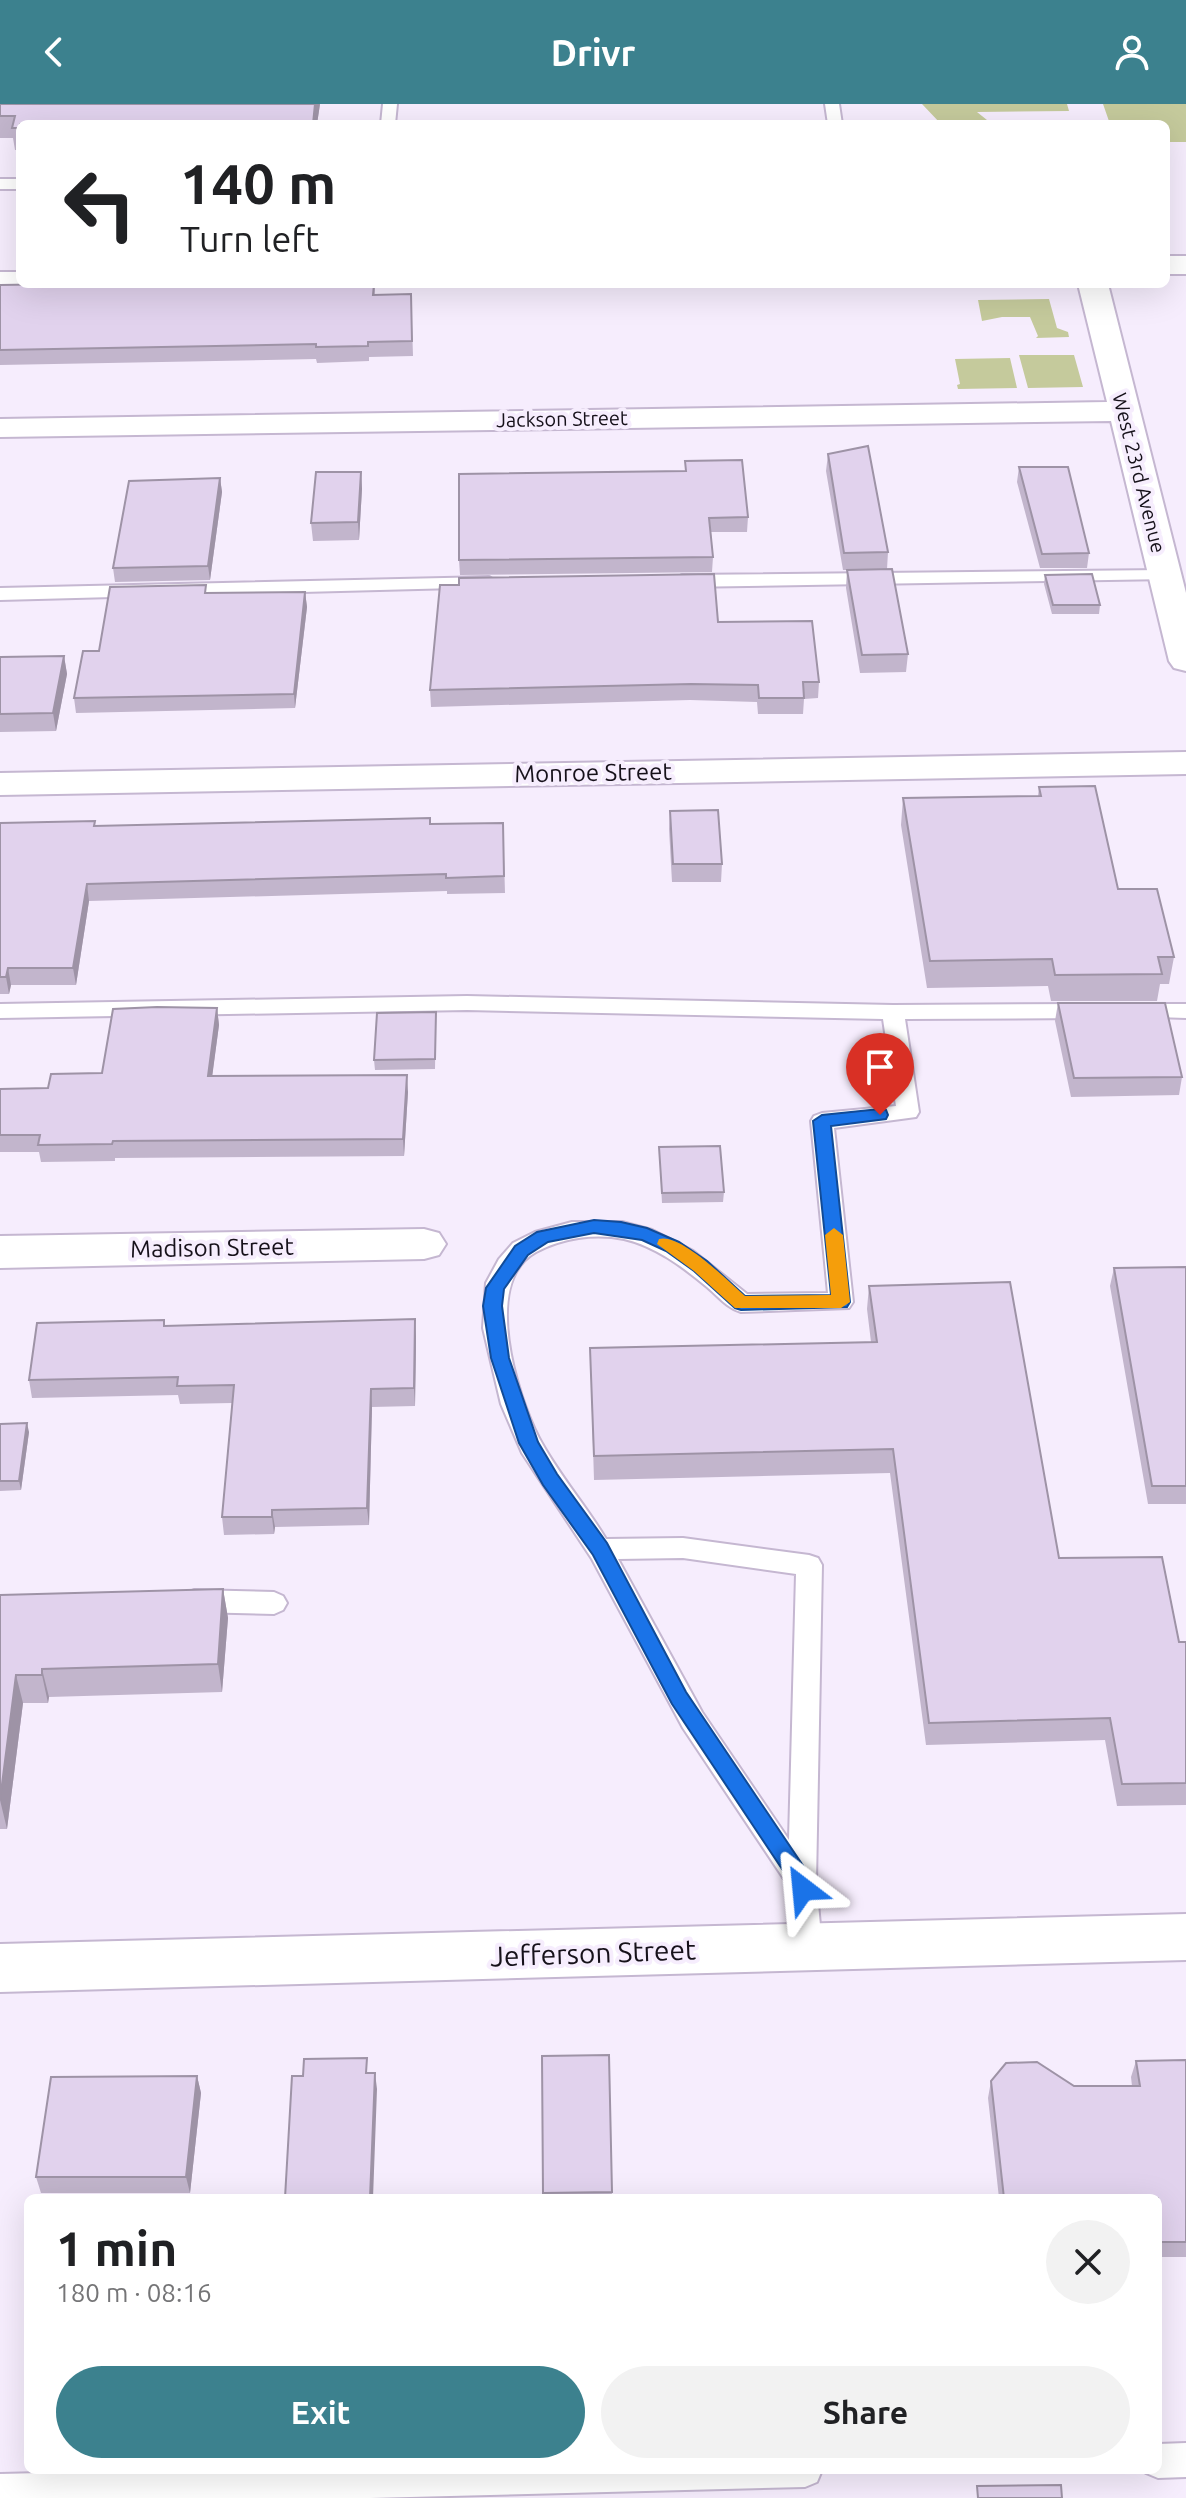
<!DOCTYPE html>
<meta charset="utf-8">
<style>
:root{--surface:#fff;--page:#f2f2f2;--text:#202124;--muted:#757577;--accent:#3c818e}
body{margin:0;font-family:Ubuntu,sans-serif;background:var(--page);color:var(--text);height:100vh;display:flex;flex-direction:column;font-size:30px;white-space:nowrap}
*{box-sizing:border-box;margin:0}
p{font-size:26px;color:var(--muted)}
.icon{flex:none;width:44px;height:44px;fill:none;stroke:currentColor;stroke-width:2;stroke-linecap:round;stroke-linejoin:round}
.map{position:relative;flex:1;overflow:hidden}
.details{position:absolute;left:24px;top:2090px;width:1138px;height:280px;display:flex;flex-direction:column;background:var(--surface);border-radius:12px;box-shadow:0 8px 32px #0002}
.details>*{flex:none}
.guide{position:absolute;left:16px;top:16px;width:1154px;height:168px;border-radius:12px;box-shadow:0 8px 32px #0002;background:#fff;color:var(--text);overflow:hidden}
.pin{position:absolute;display:grid;place-items:center;width:68px;height:68px;color:#fff;margin:-82px -34px;border-radius:50% 50% 50% 0;rotate:-45deg;box-shadow:0 0 8px #0007}
.pin .icon{rotate:45deg}
.me{position:absolute;width:88px;margin:-44px;rotate:331deg;stroke-linejoin:round;filter:drop-shadow(0 0 6px #0008)}
.turn{display:flex;align-items:center;gap:28px;height:168px;padding:0 32px;font-size:36px}
.turn .icon{width:104px;height:104px;stroke-width:2.5}
.turn b{display:block;font-size:56px;line-height:68px}
.round{display:grid;place-items:center;flex:none;width:84px;height:84px;border-radius:42px;background:var(--page)}
.headline{display:flex;align-items:center;justify-content:space-between;height:136px;padding:0 32px}
h1{font-size:48px;font-weight:600;line-height:60px}
.cta{display:flex;gap:16px;margin-top:auto;padding:16px 32px}
.cta a{flex:1;height:92px;border-radius:48px;background:var(--accent);color:#fff;font-size:32px;font-weight:600;line-height:92px;text-align:center}
.cta a+a{background:var(--page);color:var(--text)}
header{display:flex;justify-content:space-between;align-items:center;height:104px;padding:0 32px;background:var(--accent);color:#fff;font-size:36px;font-weight:600}
.map>svg:first-child{display:block}
.green{fill:#c5ca9c}
.lines{fill:none;stroke-linecap:round;stroke-linejoin:round}
.lane-casing{stroke:#c5b7d1;stroke-width:4}
.street-casing{stroke:#c5b7d1;stroke-width:4}
.lane{fill:#fff;fill-rule:evenodd}
.street{fill:#fff;fill-rule:evenodd}
.wall{fill:#c2b5cc}
.shaded-wall{fill:#9e93a6}
.building{fill:#e1d2ed;stroke:#9e93a6;stroke-width:2}
.route{fill:#1a73e8;stroke:#114b97;stroke-width:2}
.slow{fill:#f59e0b}
.labels{text-anchor:middle;stroke-width:8;stroke-linejoin:round;paint-order:stroke}
.far-street-label{font-size:20px;fill:#16111a;stroke:#f6edfd}
.street-label{font-size:24px;fill:#16111a;stroke:#f6edfd}
.near-street-label{font-size:28px;fill:#16111a;stroke:#f6edfd}
</style>
<header><svg class="icon" aria-label="back" viewBox="0 0 24 24"><path d="M15 5l-7 7 7 7"/></svg>Drivr<svg class="icon" aria-label="person" viewBox="0 0 24 24"><circle cx="12" cy="8" r="4"/><path d="M4 21q1-7 8-7t8 7"/></svg></header>
<div class="map">
<svg width="1186" height="2394" viewBox="0 0 1186 2394">
<rect width="100%" height="100%" fill="#f6edfd"/>
<path class="green" d="M922,0H1067L1069,7L977,8L992,20H941Z
M1103,0H1186V38H1166V20H1110Z
M1049,195L1057,224L1068,228L1069,233L1036,234L1038,232L1030,213H1002L982,217L978,196Z
M1019,251H1074L1083,283L1028,284Z
M1010,254L1017,284L958,285L957,281L960,280L955,255Z"/>
<g class="lines">
<defs>
<path id="lane" d="M383,0H397L395,20H381Z
M825,0H839L842,20H828Z
M0,75H20V85H0Z
M1164,466L1170,467L1173,471L1170,475L682,483L673,477L682,471Z
M489,473L498,479L495,483L0,496V484Z
M467,892L893,901L1089,900L1097,902L1100,907L1097,912L1089,914L905,915L919,1008L916,1013L834,1024L853,1198L849,1204L741,1208C727,1204 718,1192 707,1183C683,1163 655,1142 624,1135C594,1129 562,1134 536,1148C481,1178 517,1291 539,1334C558,1370 585,1400 606,1435L683,1434L809,1451L818,1454L822,1461L816,1778L822,1843L817,1852L807,1856L797,1852L792,1843L788,1781L683,1624L592,1455L522,1349L501,1300L483,1224L486,1179L499,1155L513,1139L535,1128L572,1118H622L652,1126L693,1147L747,1190L828,1189L811,1017L814,1012L822,1009L896,1002L883,915L467,906L0,914V900ZM683,1454L796,1470L789,1736L702,1608L618,1455Z
M1134,900H1186V914L1126,912L1123,907L1126,902Z
M194,1486L274,1488L283,1492L287,1499L283,1506L274,1510L194,1508L185,1504L181,1497L185,1490Z
M1186,2339V2373L1158,2374L1146,2369L1145,2366H1158V2340Z
M166,2366H822L817,2378L805,2383L370,2394H0V2370Z"/>
<path id="street" d="M1166,152H1186V170H1166Z
M0,168H20V180H33L20,186H0Z
M1078,180H1108L1186,489V567L1174,564L1169,557L1111,317L0,333V315L1107,298Z
M1186,648V670L0,691V669Z
M424,1125L439,1129L446,1140L439,1151L424,1155L0,1164V1132Z
M1186,1810V1856L0,1888V1840Z"/>
</defs>
<use href="#lane" class="lane-casing"/>
<use href="#street" class="street-casing"/>
<use href="#lane" class="lane"/>
<use href="#street" class="street"/>
</g>
<path class="wall" d="M0,0H320L317,20H20V46H15L13,34H0Z
M63,180H375V191L411,190L413,252L369,253V257L317,259L316,255L0,261V181Z
M828,350L888,448L887,465L908,550L906,568L860,569L846,484L847,466H843L826,367Z
M685,357L748,413L747,428H711L713,453L712,468L460,471L459,456L685,367Z
M1019,363L1089,449L1087,464H1040L1017,378Z
M361,368L362,385L359,436L313,437L311,419Z
M220,374L222,388L210,476L115,478L113,464Z
M1045,471L1100,501L1099,510H1052L1044,480Z
M459,481L718,518L819,578L818,594L804,595L803,610H758L757,598L690,596L431,603L430,586Z
M305,488L307,503L295,604L76,609L74,594L99,547L207,489Z
M64,552L67,570L56,627L0,628V553Z
M1039,683L1118,785L1174,853L1169,880H1160L1157,897H1051L1048,882L927,884L901,721L903,694L1038,692Z
M670,707L722,760L721,778H672L669,725Z
M95,717V722L503,719L505,789L447,790V787L89,797L76,881H11L9,890H0V719Z
M1058,899L1182,973L1179,991L1071,993L1055,917Z
M217,904L219,921L212,972L408,988L404,1052L115,1054V1057L41,1058L39,1048H0V985L48,984L102,969Z
M436,908L435,965L375,966L374,956Z
M659,1043L724,1088L723,1098L662,1099Z
M1186,1163V1400H1148L1110,1182L1114,1164Z
M869,1182L1059,1454L1179,1538H1186V1701L1117,1702L1105,1636L926,1641L890,1369L594,1376L590,1244L871,1238L867,1205Z
M165,1222L416,1232L415,1302L372,1303L369,1421L275,1423L274,1430L224,1431L222,1413L232,1299L180,1300L178,1291L32,1294L29,1276Z
M0,1320L29,1328L21,1386L0,1387Z
M223,1485L228,1514L222,1588L49,1593L48,1599H23L7,1725H0V1491Z
M609,1951L612,2094H543V2089Z
M1186,1956V2153H1158V2094H999L988,1994L991,1977L1074,1982H1132L1131,1973L1136,1957Z
M197,1972L201,1989L190,2089H41L36,2073Z"/>
<path class="shaded-wall" d="M315,0H320L317,20H313Z
M361,368L362,385L359,436L358,418Z
M220,374L222,388L210,476L208,462Z
M305,488L307,503L295,604L294,590Z
M64,552L67,570L56,627L53,609Z
M87,780L89,797L76,881L73,864Z
M8,864L11,881L9,890L6,873Z
M217,904L219,921L210,989L208,972Z
M407,971L408,988L404,1052L403,1035Z
M415,1215L416,1232L415,1302L414,1284Z
M371,1285L372,1303L369,1421L367,1404Z
M27,1319L29,1328L21,1386L19,1377Z
M272,1406L275,1423L274,1430L272,1413Z
M223,1485L228,1514L222,1588L218,1560Z
M42,1565L49,1593L48,1599L42,1571Z
M16,1571L23,1599L7,1725L0,1696Z
M375,1969L377,1985L373,2094H370Z
M197,1972L201,1989L190,2089L186,2073Z"/>
<path class="building" d="M0,0H315L313,20H20V24H12L15,12H0Z
M63,180H374L373,191L411,190L412,237L368,238V242L316,243V240L0,246V181Z
M868,342L888,448L844,449L828,350Z
M742,356L748,413L709,414L713,453L459,456V370L686,367L685,357Z
M1019,363H1068L1089,449L1042,450Z
M316,368H361L358,418L311,419Z
M220,374L208,462L113,464L129,377Z
M892,465L908,550L862,551L847,466Z
M714,470L718,518L812,517L819,578H803L804,594H759L758,581L691,580L430,586L440,481H459V474Z
M1092,470L1100,501H1053L1045,471Z
M206,481L205,489L305,488L294,590L74,594L83,547H99L110,483Z
M64,552L53,609L0,610V553Z
M1095,682L1118,785H1157L1174,853H1158L1162,870L1055,871L1052,855L930,857L903,694L1041,692L1039,683Z
M718,706L722,760H673L670,707Z
M430,714V720L503,719L504,772L446,774V770L87,780L73,864H8L6,873H0V719L95,717L94,722Z
M1058,899H1165L1182,973L1074,974Z
M157,903L217,904L208,972L407,971L403,1035L113,1037L112,1040L38,1041L40,1031H0V985L48,984L51,970L102,969L113,905Z
M436,908L435,955L374,956L377,909Z
M720,1042L724,1088L662,1089L659,1043Z
M1186,1163V1382H1152L1114,1164Z
M1010,1178L1059,1454L1162,1453L1179,1538H1186V1679L1122,1680L1110,1614L929,1619L893,1345L594,1352L590,1244L877,1238L869,1182Z
M415,1215L414,1284L371,1285L367,1404L272,1406V1413H222L234,1281L177,1282L178,1273L29,1276L37,1219L164,1216V1222Z
M27,1319L19,1377H0V1320Z
M223,1485L218,1560L42,1565V1571H16L0,1696V1491Z
M609,1951L612,2088L543,2089L542,1952Z
M367,1954L366,1969H375L370,2094H285L292,1972H303L304,1955Z
M1186,1956V2138H1158V2094H1004L991,1977L1006,1959L1037,1958L1074,1982H1140L1136,1957Z
M197,1972L186,2073H36L51,1973Z
M1061,2381L1062,2394H978L977,2382Z"/>
<path class="route" d="M880,1005L886,1006L888,1011L886,1015L831,1022L850,1198L847,1203L741,1206L735,1204L694,1167L666,1147L642,1136L594,1129L548,1138L528,1151L504,1185L502,1202L509,1254L538,1338L557,1370L607,1439L686,1588L810,1772L814,1785L810,1791L803,1794L795,1791L792,1780L672,1600L593,1451L543,1381L519,1339L491,1254L483,1202L486,1184L515,1142L537,1128L594,1116L621,1118L647,1124L679,1138L707,1157L745,1192L831,1191L813,1017L822,1011Z"/>
<path class="slow" d="M834,1124L843,1131L850,1198L841,1204H735L694,1167L657,1140L659,1135C681,1129 729,1178 745,1192L831,1191L825,1131Z"/>
<g class="labels">
<g class="far-street-label">
<text transform="translate(562 315) rotate(-1)" y="7">Jackson Street</text>
<text transform="translate(1139 369) rotate(76)" y="7">West 23rd Avenue</text>
</g>
<g class="street-label">
<text transform="translate(593 669) rotate(-1)" y="8">Monroe Street</text>
<text transform="translate(212 1144) rotate(-1)" y="8">Madison Street</text>
</g>
<g class="near-street-label">
<text transform="translate(593 1849) rotate(-2)" y="10">Jefferson Street</text>
</g>
</g>
</svg>
<div class="pin" style="left:880px;top:1011px;background:#d93025"><svg class="icon" aria-label="arrive" viewBox="0 0 24 24"><path d="M6 21V4h12l-3 4 3 4H6"/></svg></div>
<svg class="me" style="left:803px;top:1785px" viewBox="-20 -20 40 40"><path d="M0-17L14 15 0 8-14 15z" fill="#1a73e8" stroke="#fff" stroke-width="4"/></svg>
<div class="guide">
<div class="turn"><svg class="icon" aria-label="left" viewBox="0 0 24 24"><path d="M17 20v-9H6M10 6l-5 5 5 5"/></svg><div><b>140 m</b>Turn left</div></div>
</div>
<section class="details">
<div class="headline"><div><h1>1 min</h1><p>180 m · 08:16</p></div><a class="round"><svg class="icon" aria-label="close" viewBox="0 0 24 24"><path d="M6 6l12 12M18 6L6 18"/></svg></a></div>
<div class="cta"><a>Exit</a><a>Share</a></div>
</section>
</div>
